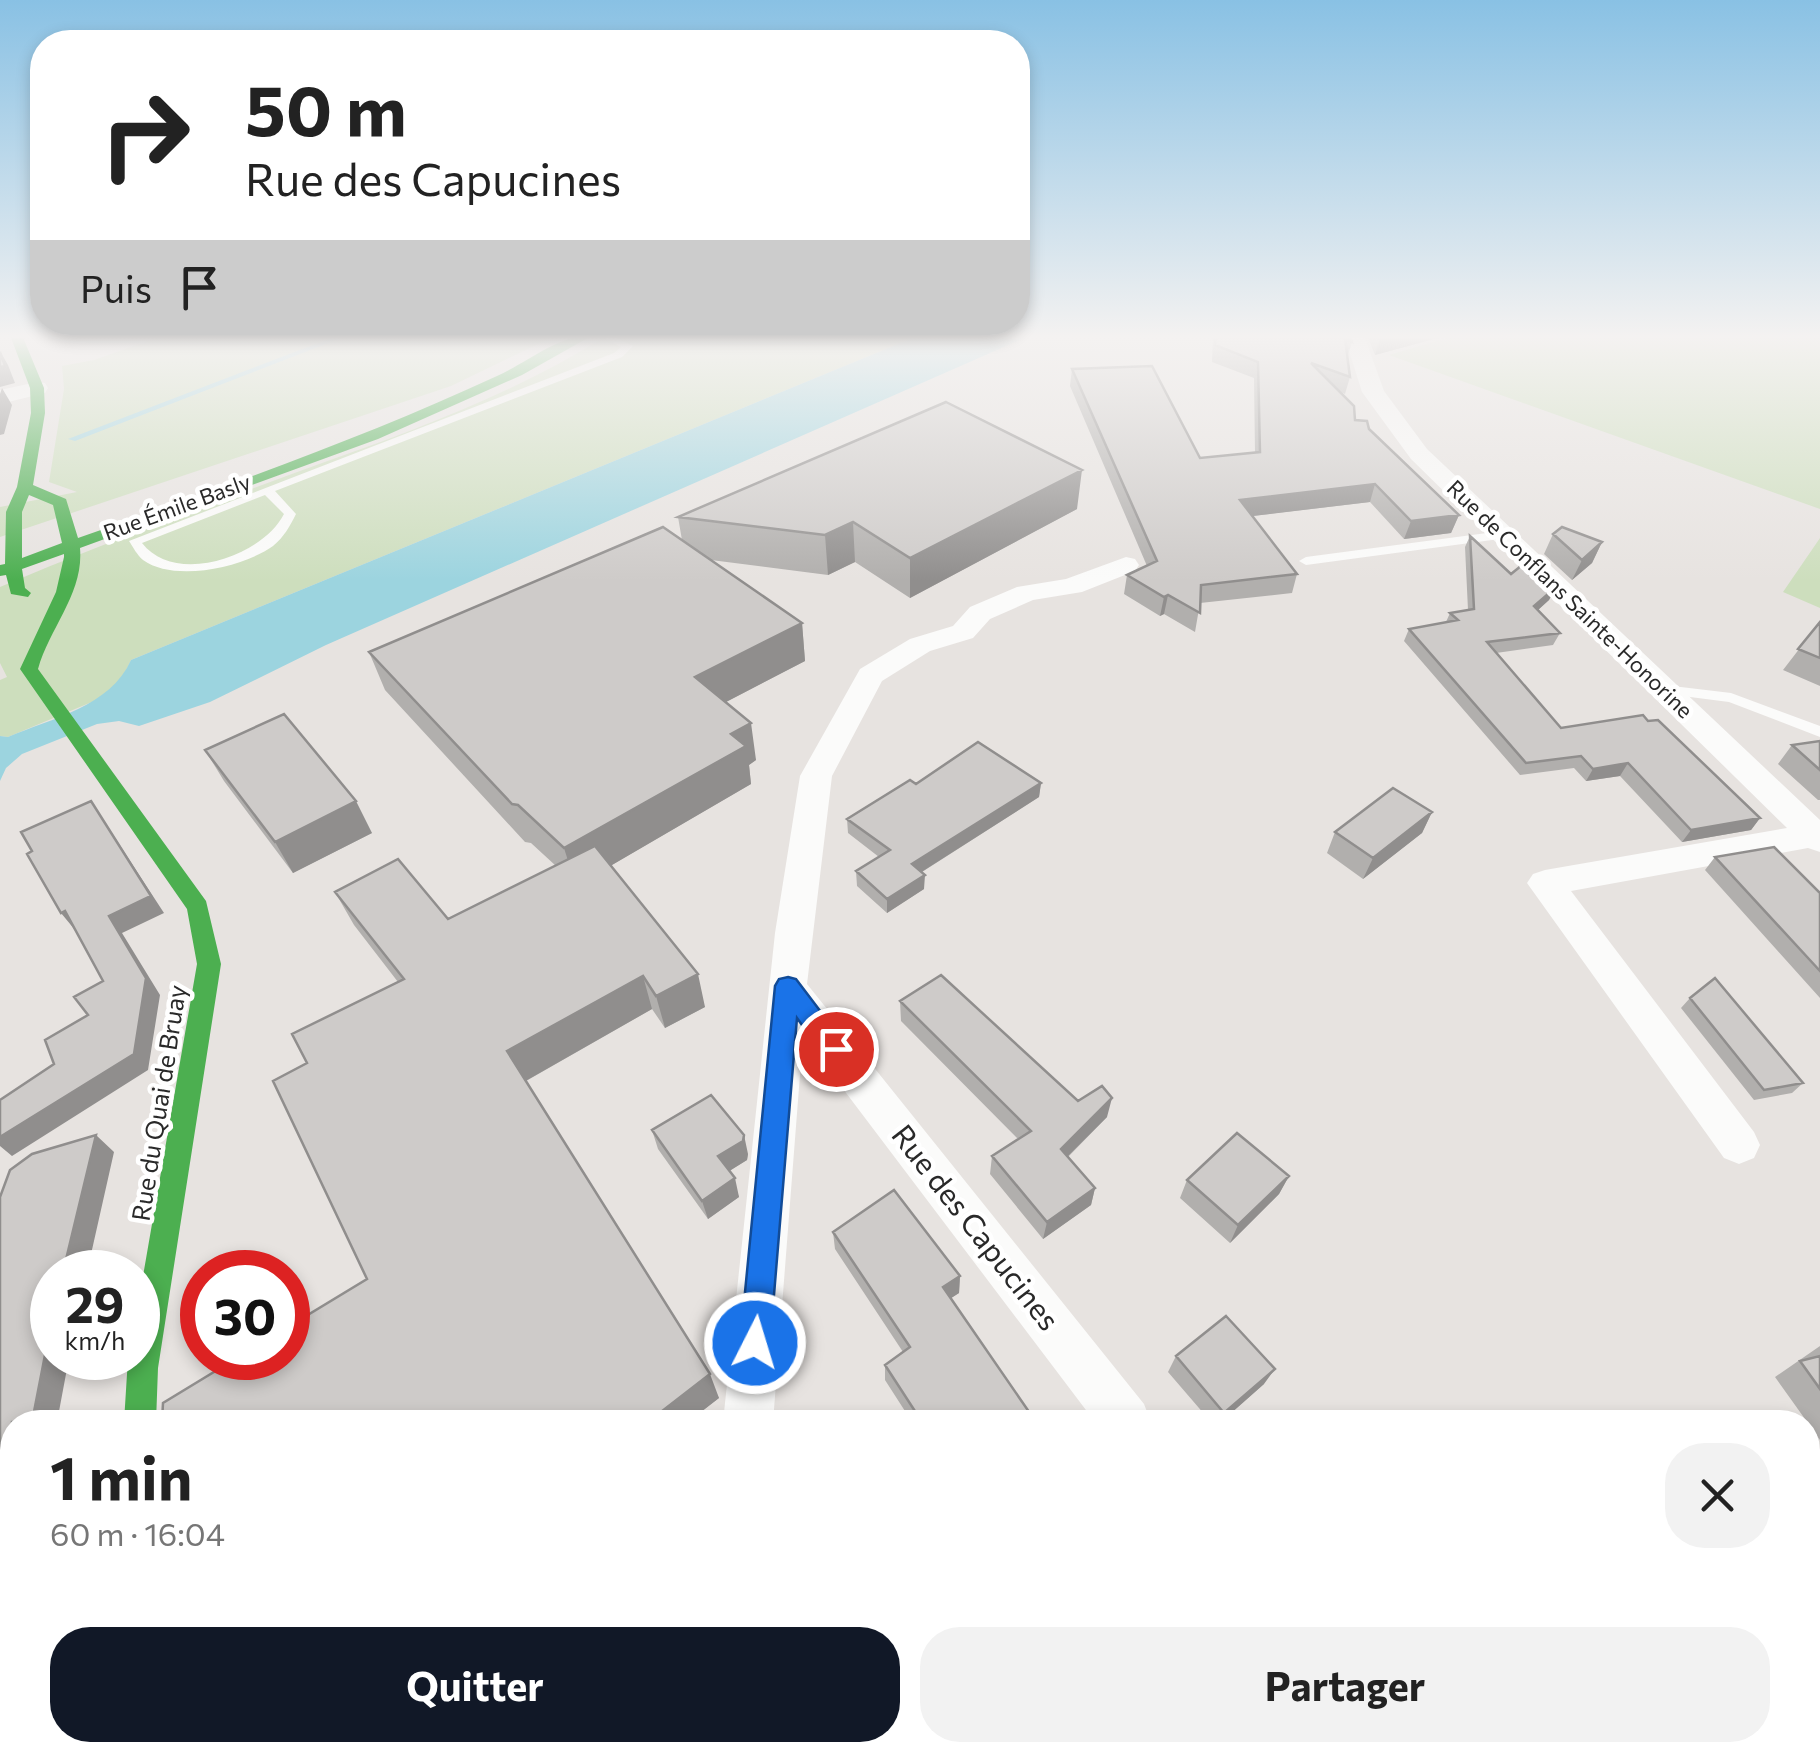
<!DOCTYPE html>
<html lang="fr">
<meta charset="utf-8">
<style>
:root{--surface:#fff;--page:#f2f2f2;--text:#222;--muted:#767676;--accent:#111827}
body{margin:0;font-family:Commissioner,sans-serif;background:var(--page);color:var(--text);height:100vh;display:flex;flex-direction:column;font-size:38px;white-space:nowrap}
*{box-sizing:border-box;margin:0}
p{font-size:32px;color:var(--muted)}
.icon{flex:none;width:55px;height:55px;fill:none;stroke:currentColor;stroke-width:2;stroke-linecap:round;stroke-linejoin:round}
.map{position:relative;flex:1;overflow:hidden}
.panel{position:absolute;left:0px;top:1410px;width:1820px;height:352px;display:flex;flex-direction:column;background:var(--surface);border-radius:40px 40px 0 0;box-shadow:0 5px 15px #0003}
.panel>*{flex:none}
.banner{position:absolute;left:30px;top:30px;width:1000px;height:305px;border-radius:40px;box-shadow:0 5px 15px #0003;background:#fff;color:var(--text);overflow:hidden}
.speed{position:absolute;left:30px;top:1250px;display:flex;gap:20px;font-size:50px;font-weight:700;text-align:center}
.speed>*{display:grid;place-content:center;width:130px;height:130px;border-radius:50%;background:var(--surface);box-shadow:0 5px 15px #0003;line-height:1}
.speed small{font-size:25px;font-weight:400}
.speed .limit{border:15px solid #d22;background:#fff;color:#111}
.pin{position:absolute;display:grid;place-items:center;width:85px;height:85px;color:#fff;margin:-42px;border:5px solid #fff;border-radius:50%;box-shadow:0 2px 10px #0007}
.me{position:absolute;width:110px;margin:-55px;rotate:5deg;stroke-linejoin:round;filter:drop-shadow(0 0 8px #0008)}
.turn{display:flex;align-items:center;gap:35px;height:210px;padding:0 50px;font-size:45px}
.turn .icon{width:130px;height:130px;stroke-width:2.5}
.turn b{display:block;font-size:70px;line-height:85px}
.then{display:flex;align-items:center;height:95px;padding:0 50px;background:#0003;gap:20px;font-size:38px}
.round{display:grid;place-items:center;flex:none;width:105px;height:105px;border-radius:40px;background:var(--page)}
.head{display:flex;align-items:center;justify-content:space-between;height:170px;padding:0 50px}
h1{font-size:60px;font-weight:700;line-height:75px}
.cta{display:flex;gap:20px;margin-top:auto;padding:20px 50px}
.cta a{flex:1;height:115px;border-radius:40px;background:var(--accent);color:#fff;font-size:40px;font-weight:700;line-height:115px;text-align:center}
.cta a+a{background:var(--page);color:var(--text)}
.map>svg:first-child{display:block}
.green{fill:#cddebd}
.water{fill:#9cd4df}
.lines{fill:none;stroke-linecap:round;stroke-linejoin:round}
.stream{fill:#9cd4df;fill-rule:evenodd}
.lane{fill:#fbfbfa;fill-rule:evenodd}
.street{fill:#fbfbfa;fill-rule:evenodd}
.fast{fill:#4caf50;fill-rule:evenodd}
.wall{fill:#b1afad}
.shaded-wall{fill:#908e8d}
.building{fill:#cecbc9;stroke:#908e8d;stroke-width:2.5}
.route{fill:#1a73e8;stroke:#114b97;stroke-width:2.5}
.labels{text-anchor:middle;stroke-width:9;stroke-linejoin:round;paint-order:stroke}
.far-street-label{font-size:22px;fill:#292929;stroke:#fff}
.street-label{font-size:25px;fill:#292929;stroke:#fff}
.near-street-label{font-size:30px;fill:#292929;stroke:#fff}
</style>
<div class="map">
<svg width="1820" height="1761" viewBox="0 0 1820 1761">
<rect width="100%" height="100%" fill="#e7e3e0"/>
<path class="green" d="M165,335H557L451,386L0,537V507L77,492L49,482L64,389L62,366L94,360Z
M607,335H920L131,660L121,681L99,699L8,737L0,736V680L7,677L0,663V587C99,545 199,508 300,471C404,434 514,395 607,335Z
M1457,335H1820V509L1389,355Z
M1820,538V608L1783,592Z"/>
<path class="water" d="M920,335H1031L326,645L210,702L139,726L119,721L97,724L22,754L6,768L0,781V736L8,737C52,718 110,707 131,660Z"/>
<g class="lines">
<path class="stream" d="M339,335H349L75,441L68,439Z"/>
<path class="lane" d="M598,335H610L633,346L622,357L275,491L296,514C290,526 284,537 273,546C244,567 175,583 143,560C137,555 133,547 129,541L614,353L621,347ZM265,495L284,514C262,557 175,586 142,543Z
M1502,531L1508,535L1507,538L1306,565L1299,561L1306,557Z
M1664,685L1731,693L1820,726V737L1729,702L1659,693V687Z"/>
<path class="street" d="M1344,335H1364L1384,391L1427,449L1820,820V852L1808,848L1571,891L1754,1132L1760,1145L1754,1158L1739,1164L1724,1158L1527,883L1533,874L1545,870L1787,828L1411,459L1362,392Z
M37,382L45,383L48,388L45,393L0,404V390Z
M1126,557L1135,559L1139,565L1135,571L1082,592L1033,600L990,619L973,638L930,651L882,681L832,776L807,984L1144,1404L1151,1422H1095L803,1036L773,1422H723L775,933L800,776L860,669L910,639L953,626L970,607L1017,587L1066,579Z
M689,1750H747V1761H687Z
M1315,1750H1373L1377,1761H1317Z"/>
<path class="fast" d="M10,335H22L44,388L45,413L33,485L66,499L78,538C219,489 361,439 497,376C526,363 562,333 593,335L522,375L378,439L80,548C84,593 50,627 38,669L206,901L221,964L158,1368L156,1422H124L128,1358H138V1305L197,964L187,909L20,669L56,592L64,557V554L22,569L25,588L31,593L28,597L11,594L6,575L0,576V565L5,564L6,512L17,487L31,413L30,388ZM29,495L53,505L62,543L22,558V512Z
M109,1750H147V1761H109Z"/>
</g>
<path class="wall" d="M1213,335H1350L1352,342L1347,358L1350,377L1345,394L1339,391L1355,420L1369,429L1459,515L1451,533L1404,539L1370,502L1252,516L1297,574L1292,593L1200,603L1195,632L1164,614L1160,616L1124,594L1127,575L1147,566L1070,386L1072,369L1200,458L1255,452L1254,378L1212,362Z
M1367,335H1448L1375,355Z
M1077,509L910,598L855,562L828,575L711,560L802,623L805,661L726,702L756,760L749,765L751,784L610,866L705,1007L665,1028L652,1009L526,1081L719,1398L688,1422H162L367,1279L307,1063L398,982L354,925L335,892L448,919L556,866L531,843L525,842L385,690L369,652L682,540L678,517Z
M1553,534L1602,542L1592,563L1572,580L1544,554Z
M1470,536L1511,574L1555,588L1549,600L1538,610L1560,633L1553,645L1496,653L1561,728L1760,818L1751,830L1682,842L1620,776L1586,781L1574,768L1520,775L1404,641L1409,629L1446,622L1450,613L1468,610L1465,547Z
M1820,622V686L1783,670Z
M1820,741V800H1818L1778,764L1792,745Z
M205,750L372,833L293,873L224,781Z
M1041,783L1039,797L922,872L924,889L887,913L857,886L856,871L879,857L848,833L847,819L916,784Z
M1432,812L1422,833L1363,879L1327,853L1335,832Z
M1715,857L1820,893V998L1705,870Z
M1690,998L1803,1083L1792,1093L1754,1100L1681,1008Z
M900,1001L1107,1117L1068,1157L1095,1188L1091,1205L1043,1239L990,1174L992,1156L1018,1139L901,1021Z
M652,1130L748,1154L747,1160L729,1171L739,1197L708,1219L658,1149Z
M1289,1176L1279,1194L1230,1243L1180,1198L1187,1180Z
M833,1232L960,1276L959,1293L951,1298L1036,1422H912L885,1380V1365L903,1352L835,1249Z
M1820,1346V1440L1775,1377Z
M1176,1356L1264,1384L1221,1422H1211L1168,1372Z
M1019,1750H1107L1095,1761H1025Z
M1467,1750H1662L1647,1761H1451Z"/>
<path class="shaded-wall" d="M1395,335H1448L1375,355L1380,339Z
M0,351L8,365L15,383L0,387Z
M2,388L12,405L4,434L0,435V394Z
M1082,470L1077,509L910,598V558Z
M1375,484L1370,502L1236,518L1240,500Z
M1459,515L1451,533L1404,539L1411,521Z
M853,522L855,562L828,575L825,535Z
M1602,542L1592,563L1572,580L1582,560Z
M1555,588L1549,600L1528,619L1534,606Z
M1168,595L1164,614L1160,616L1164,597Z
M802,623L805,661L701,715L695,677Z
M751,723L756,760L749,765L751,784L576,886L564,848L731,734Z
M1628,763L1620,776L1586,781L1593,769Z
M1041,783L1039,797L912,878V864Z
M91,801L164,913L122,933L160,995L148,1070L12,1156L0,1146V1137L134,1054L109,916Z
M356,801L372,833L293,873L275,842Z
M1432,812L1422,833L1363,879L1373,858Z
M1760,818L1751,830L1682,842L1691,830Z
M925,875L924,889L887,913V899Z
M65,911L75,930L61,913Z
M698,974L705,1007L665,1028L656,996Z
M643,976L652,1009L522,1083L507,1051Z
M1112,1098L1107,1117L1057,1167L1061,1149Z
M96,1135L114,1152L87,1272H63Z
M744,1135L748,1154L747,1160L723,1175L718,1156Z
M1289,1176L1279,1194L1230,1243L1238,1225Z
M735,1178L739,1197L708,1219L702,1201Z
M1095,1188L1091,1205L1043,1239L1047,1222Z
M960,1276L959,1293L942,1304L943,1287Z
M52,1319V1358H69L57,1422H32Z
M1275,1369L1264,1384L1221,1422H1218L1224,1413Z
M710,1374L719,1398L688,1422H648Z
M12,1448V1466L0,1470V1451Z
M638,1750H661L650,1761H627Z"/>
<path class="building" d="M1216,335H1350L1352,342L1345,339L1350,377L1311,363L1354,406L1355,420L1367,421L1369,429L1459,515L1411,521L1375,484L1240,500L1297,574L1201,585L1200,613L1168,595L1164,597L1127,575L1157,561L1072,369L1152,366L1200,458L1260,452L1258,362L1215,345Z
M1378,335H1395L1380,339Z
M0,352L5,366L0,367Z
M946,402L1082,470L910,558L853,522L825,535L678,517Z
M663,527L802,623L695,677L751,723L731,734L746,746L564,848L518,805L512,804L369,652Z
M1562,527L1602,542L1582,560L1553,534Z
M1470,536L1511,574L1527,561L1555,588L1534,606L1560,633L1487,642L1561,728L1643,715L1648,721L1658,720L1760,818L1691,830L1628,763L1593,769L1581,756L1526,763L1409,629L1458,620L1450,613L1474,609Z
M1820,622V658L1798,649Z
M284,714L356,801L275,842L205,750Z
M1820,741V770L1792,745Z
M978,742L1041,783L912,864L925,875L887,899L856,871L890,850L847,819L910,780L916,784Z
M1393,788L1432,812L1373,858L1335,832Z
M91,801L151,896L109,916L146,978L134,1054L0,1137V1100L54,1064L45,1040L88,1015L74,997L103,981L65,911L61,913L27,854L32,851L21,832Z
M595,846L698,974L656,996L643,976L507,1051L710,1374L648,1422H162L163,1403L237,1358H288V1327L367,1279L273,1081L307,1063L292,1034L404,979L335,892L398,859L448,919Z
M1774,847L1820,893V971L1715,857Z
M941,975L1078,1101L1102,1086L1112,1098L1061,1149L1095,1188L1047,1222L992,1156L1031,1131L900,1001Z
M1715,978L1803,1083L1764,1090L1690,998Z
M711,1095L744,1135L743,1141L718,1156L735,1178L702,1201L652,1130Z
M1237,1133L1289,1176L1238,1225L1187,1180Z
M96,1135L63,1272H52V1319L32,1422H12V1448L0,1451V1197L10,1170L32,1154Z
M894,1190L960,1276L943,1287L1036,1422H922L885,1365L910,1347L833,1232Z
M1226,1316L1275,1369L1224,1413L1176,1356Z
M1820,1356V1389L1800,1361Z
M1808,1542L1814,1550L1808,1555Z
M157,1750H638L627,1761H158Z
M1026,1750H1107L1095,1761H1033Z
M1478,1750H1662L1647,1761H1462Z"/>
<linearGradient id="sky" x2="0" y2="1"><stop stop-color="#89c1e4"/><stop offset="0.58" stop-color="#f4f2f1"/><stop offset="1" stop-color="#f4f2f1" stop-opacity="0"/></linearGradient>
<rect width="1820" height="581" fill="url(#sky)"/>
<path class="route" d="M788,977L796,979L849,1049L845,1056C823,1064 809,1034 797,1018L770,1343L766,1354L755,1359L744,1354L740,1343L775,986L779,979Z"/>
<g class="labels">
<g class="far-street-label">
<text transform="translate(177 507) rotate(-20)" y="8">Rue Émile Basly</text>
<text transform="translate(1570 599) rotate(44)" y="8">Rue de Conflans Sainte-Honorine</text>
</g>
<g class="street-label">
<text transform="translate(159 1103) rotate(-81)" y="9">Rue du Quai de Bruay</text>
</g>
<g class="near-street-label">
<text transform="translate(975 1228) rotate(52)" y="10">Rue des Capucines</text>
</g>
</g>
</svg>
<div class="speed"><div>29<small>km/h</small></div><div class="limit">30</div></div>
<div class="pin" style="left:836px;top:1049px;background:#d93025"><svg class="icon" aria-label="arrive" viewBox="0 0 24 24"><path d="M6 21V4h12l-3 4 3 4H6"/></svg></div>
<svg class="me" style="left:755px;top:1343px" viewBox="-20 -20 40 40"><circle r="17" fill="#1a73e8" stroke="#fff" stroke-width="3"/><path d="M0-11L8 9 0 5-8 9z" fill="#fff"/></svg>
<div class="banner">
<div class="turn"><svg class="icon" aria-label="right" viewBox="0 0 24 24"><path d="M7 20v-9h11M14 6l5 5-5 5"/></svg><div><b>50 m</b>Rue des Capucines</div></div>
<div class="then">Puis<svg class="icon" aria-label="arrive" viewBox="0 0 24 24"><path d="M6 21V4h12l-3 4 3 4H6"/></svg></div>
</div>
<section class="panel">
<div class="head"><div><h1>1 min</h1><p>60 m · 16:04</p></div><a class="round"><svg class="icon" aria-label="close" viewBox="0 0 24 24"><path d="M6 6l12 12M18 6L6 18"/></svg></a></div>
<div class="cta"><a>Quitter</a><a>Partager</a></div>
</section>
</div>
